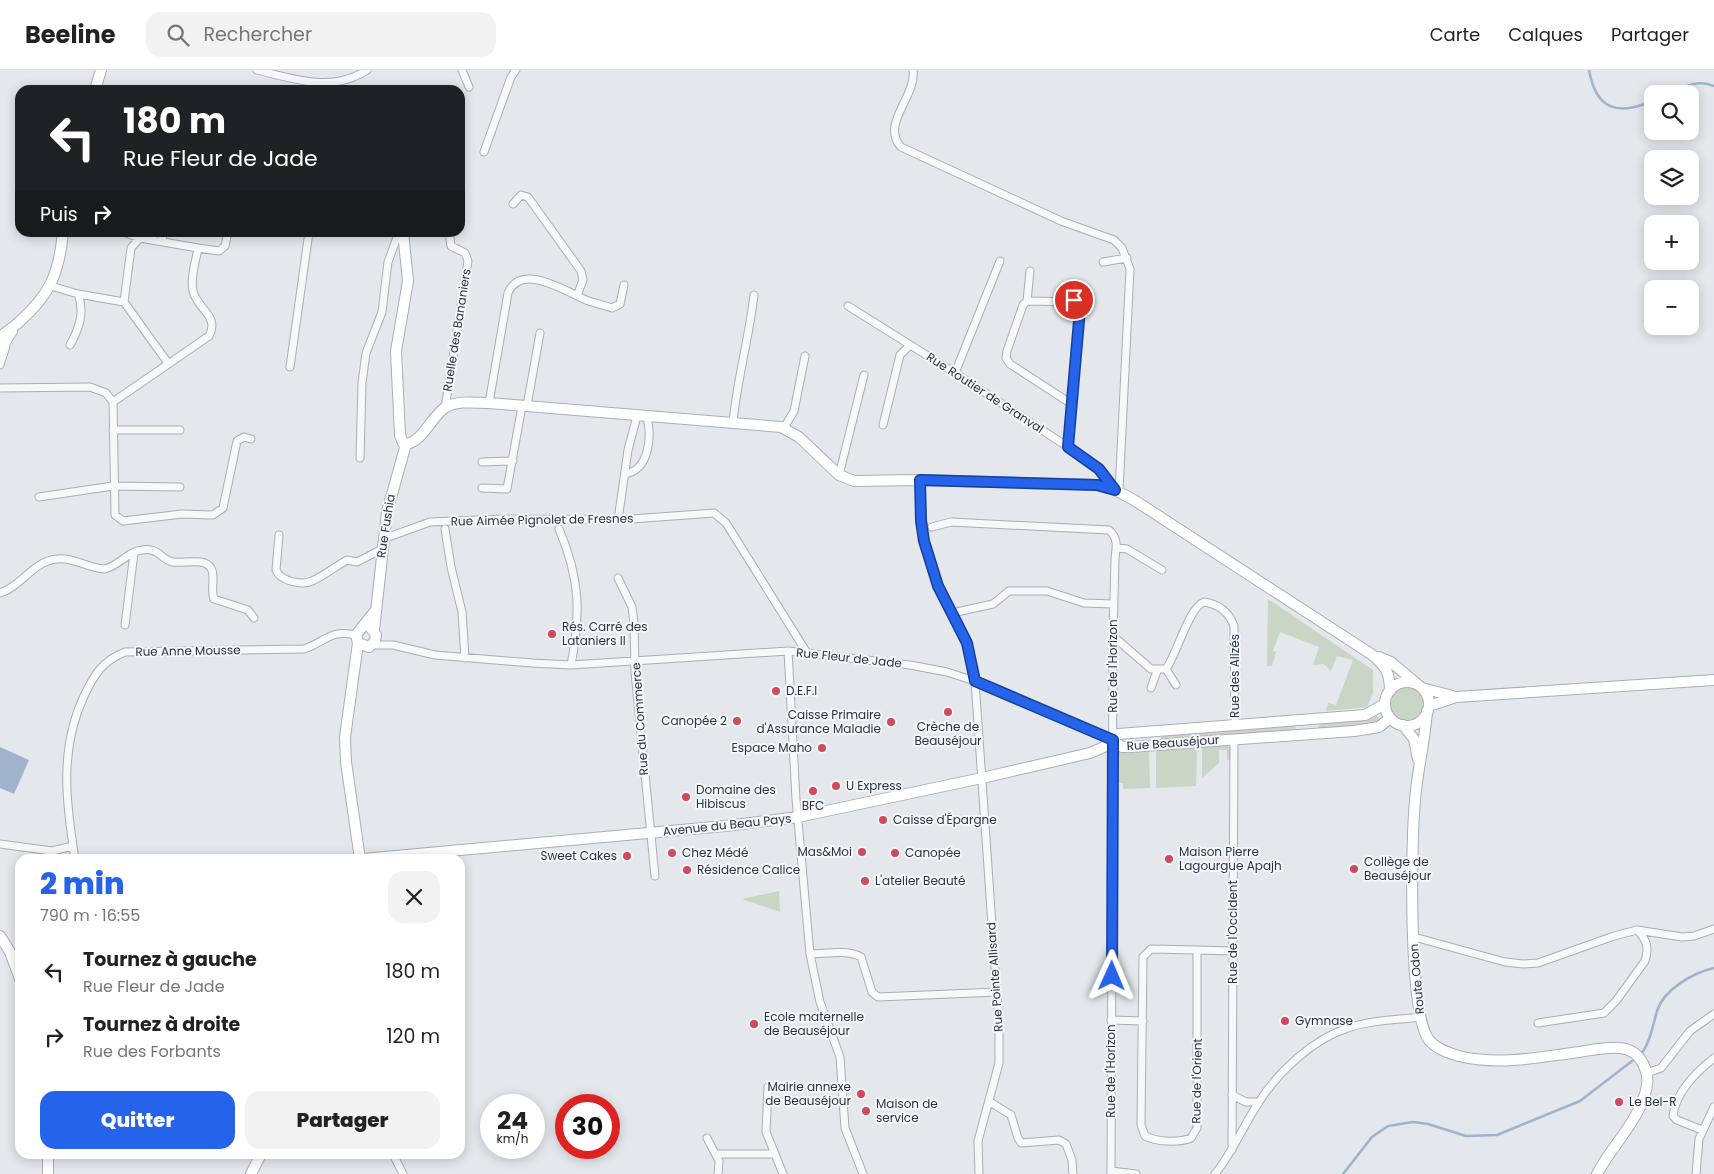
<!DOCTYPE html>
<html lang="fr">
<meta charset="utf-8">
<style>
:root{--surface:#fff;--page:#f2f2f2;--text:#222;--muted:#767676;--line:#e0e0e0;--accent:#2563eb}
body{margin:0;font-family:Poppins,sans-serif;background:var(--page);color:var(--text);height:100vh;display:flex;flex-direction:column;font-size:19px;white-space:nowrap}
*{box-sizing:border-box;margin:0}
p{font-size:16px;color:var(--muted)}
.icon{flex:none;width:28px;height:28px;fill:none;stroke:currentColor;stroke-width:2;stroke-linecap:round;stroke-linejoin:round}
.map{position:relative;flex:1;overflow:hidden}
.panel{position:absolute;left:15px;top:784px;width:450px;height:305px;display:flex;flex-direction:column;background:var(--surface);border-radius:15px;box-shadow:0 2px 12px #0003}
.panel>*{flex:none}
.banner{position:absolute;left:15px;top:15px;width:450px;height:152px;border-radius:15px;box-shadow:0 2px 12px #0003;background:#202124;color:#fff;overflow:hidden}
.controls{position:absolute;left:1644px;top:15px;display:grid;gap:10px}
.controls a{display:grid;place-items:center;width:55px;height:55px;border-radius:10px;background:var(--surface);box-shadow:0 2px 12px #0003;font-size:25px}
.speed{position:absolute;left:480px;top:1024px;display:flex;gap:10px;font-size:25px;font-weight:700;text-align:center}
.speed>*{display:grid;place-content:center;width:65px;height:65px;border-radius:50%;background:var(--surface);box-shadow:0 2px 12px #0003;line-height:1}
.speed small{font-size:12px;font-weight:400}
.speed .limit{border:8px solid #d22;background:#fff;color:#111}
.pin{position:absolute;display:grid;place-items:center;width:42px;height:42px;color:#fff;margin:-21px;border:2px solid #fff;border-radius:50%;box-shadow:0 1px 5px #0007}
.me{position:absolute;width:55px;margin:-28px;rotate:1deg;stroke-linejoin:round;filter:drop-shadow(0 0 4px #0008)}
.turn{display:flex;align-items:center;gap:18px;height:105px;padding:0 25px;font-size:22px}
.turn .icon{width:65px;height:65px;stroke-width:2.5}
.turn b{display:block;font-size:35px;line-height:42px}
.then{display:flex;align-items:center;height:48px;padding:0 25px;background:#0003;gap:10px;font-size:19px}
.round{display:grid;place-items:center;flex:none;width:52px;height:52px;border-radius:15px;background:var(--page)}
.overview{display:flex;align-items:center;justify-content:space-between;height:85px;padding:0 25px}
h1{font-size:30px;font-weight:800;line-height:38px;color:var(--accent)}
.button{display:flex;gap:10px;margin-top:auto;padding:10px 25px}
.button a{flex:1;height:58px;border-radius:15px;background:var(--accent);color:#fff;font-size:20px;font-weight:800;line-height:58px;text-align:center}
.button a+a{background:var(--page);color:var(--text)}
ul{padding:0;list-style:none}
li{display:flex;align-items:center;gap:15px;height:65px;padding:0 25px}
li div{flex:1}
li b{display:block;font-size:19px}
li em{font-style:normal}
header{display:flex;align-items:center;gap:30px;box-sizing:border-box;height:70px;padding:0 25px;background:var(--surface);border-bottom:1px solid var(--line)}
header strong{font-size:24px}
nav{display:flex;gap:28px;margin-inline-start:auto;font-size:18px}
.search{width:350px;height:45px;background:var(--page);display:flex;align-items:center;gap:12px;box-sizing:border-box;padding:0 18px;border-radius:15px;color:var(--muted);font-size:19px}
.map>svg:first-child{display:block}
.green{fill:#c9d6c5}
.water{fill:#9fb4cc}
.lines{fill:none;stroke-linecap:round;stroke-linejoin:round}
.stream{stroke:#9fb4cc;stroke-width:2.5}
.street-casing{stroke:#a9aeb7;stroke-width:9}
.secondary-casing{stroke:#a9aeb7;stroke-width:12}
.street{stroke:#f7f8fa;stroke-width:7}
.secondary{stroke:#fff;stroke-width:10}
.route-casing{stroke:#184099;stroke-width:12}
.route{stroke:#2563eb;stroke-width:9}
.poi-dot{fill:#d1495b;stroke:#f4f6f9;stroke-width:2}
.labels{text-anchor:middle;stroke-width:4;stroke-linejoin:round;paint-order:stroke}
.street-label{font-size:12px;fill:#2b3445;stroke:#f4f6f9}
.poi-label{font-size:12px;fill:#2b3445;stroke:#f4f6f9;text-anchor:start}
</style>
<header>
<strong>Beeline</strong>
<div class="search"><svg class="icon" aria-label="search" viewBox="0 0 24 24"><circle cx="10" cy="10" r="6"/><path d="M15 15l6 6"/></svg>Rechercher</div>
<nav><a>Carte</a><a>Calques</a><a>Partager</a></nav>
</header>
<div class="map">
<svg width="1714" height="1104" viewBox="0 0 1714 1104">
<rect width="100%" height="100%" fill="#e4e7ec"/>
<path class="green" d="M1268,529L1373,600V623L1367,637L1326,641L1328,633L1336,635L1353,590L1337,586L1331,601L1324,594L1313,595L1319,577L1280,562L1273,581L1276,582L1272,596H1267Z
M1390 634a17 17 0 1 1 34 0a17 17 0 1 1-34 0Z
M1377,646L1381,651L1366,656L1320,659L1318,657L1323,653L1367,649Z
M1293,655L1296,658L1294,662L1162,670L1161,668L1164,665Z
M1226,675L1231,678V692L1227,689V680H1219V693L1202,708V677Z
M1195,677L1197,680L1196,716L1156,718V683L1159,679Z
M1149,681L1150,718L1123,719V713H1117L1118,682Z
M779,821L780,842L742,829Z"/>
<path class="water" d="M0,677L29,690L14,724L0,718Z"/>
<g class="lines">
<path class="stream" d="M1589,0C1596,40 1618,46 1652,31
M1668,24C1683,17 1698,9 1714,16
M1641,984C1650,973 1653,955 1657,941C1664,919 1693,903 1714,898
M1343,1104L1372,1067L1388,1056L1413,1052L1428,1054L1466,1066L1497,1065L1580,1031L1636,988"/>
<defs>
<path id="street" d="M257,0C294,9 332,23 367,0
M462,0L469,17
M913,0C917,26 880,54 901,77L1061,151L1114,170L1122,178L1130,199L1119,421
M484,82L511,7L516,0
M513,134L521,125L528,127L581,201L583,210L577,226
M123,162L140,168
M162,172L163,162
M198,178L219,181L225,176L228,162
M1103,192L1127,188
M1030,201L1027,231L1023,235L1007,281L1006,288L1010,294L1070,333
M51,216L78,224L124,232L168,293
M1027,231L1078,232L1080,239L1068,377
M124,232L131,178L140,168L198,178C196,191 190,208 193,221C197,239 220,246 209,266L113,332L115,445L123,451L182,444L213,445L223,438L237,371L244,367L251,369
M848,236L955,303L1068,377L1099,399L1115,419
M70,275C79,259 85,242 78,224
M0,295L6,276
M290,297L309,162
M955,303L1000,191
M0,318L90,317L106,323L113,332
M489,333L508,223C521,192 565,221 586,230C594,233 603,235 612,238L620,234L624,215
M527,336L540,263
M445,338L468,191L465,183L451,176L449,162
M733,352C737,310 749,268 754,225
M883,355L900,285L910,275
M784,358L794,341L805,286
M113,360H180
M360,388L362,313L366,283L382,242L388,192L399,162
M482,392L513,391
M625,404C649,400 652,368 647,347
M839,405L864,305
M920,410L924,471L938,516L967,573L975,611L999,955V993L978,1071L979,1104
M482,418L507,419L522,336
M39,427L113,416L180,417
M618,450L628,380L637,346
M932,457L951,452L1109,460C1119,469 1116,478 1115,489L1113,566L1111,1104
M445,459L451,497L462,542L465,588
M559,459C580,508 581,543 571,595
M279,465L276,500C280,511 302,516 312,511C322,507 336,496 347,490L357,492L382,479
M383,469L430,452L501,449L618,450L714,443L726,453L807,583
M1117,478L1127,479L1162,500
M618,508L632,537L634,553L635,602L655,806
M0,523C21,517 33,491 57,489C74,487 87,498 104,499C118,497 128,481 142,480C159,477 161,490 173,492C184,494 204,487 211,498C216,507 210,519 214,529L248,540L254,548
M952,543L993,534L1009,521H1047L1084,533L1114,534
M125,555L134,483
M1113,566L1151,599H1166C1177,584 1189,537 1204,532C1218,534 1229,542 1234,556L1235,656
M372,575H393L435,585L532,593L571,595L788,581L910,595L947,602L990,616L1113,670
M788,581L796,729L810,884L820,932L840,987L845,1058L863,1104
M1166,599L1176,615
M1151,618L1157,601
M0,774L52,781L73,776
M75,789C66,733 59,679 84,626C94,605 102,591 125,582L304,579C326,572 329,559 356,565
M1414,867L1505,892L1523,894L1538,893L1614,866L1637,860L1682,867L1694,866L1714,859
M1197,880L1151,879L1143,887L1141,1055L1145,1066C1157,1072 1179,1073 1191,1068L1197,1058V880L1233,881
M810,884C825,884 847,879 861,887L872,922L878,927L997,922
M1111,950L1143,951
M1538,953L1604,943L1616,931L1645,891C1649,878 1647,870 1638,861
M1647,1003L1661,998L1690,961L1714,944
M768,1017L766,1062L775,1084
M1232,1025L1246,1032H1259
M990,1032L1011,1045L1018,1068L1021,1073L1059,1070L1066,1074L1072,1090L1073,1104
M1702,1060L1677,1050L1673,1046C1675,1023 1697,1001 1714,988
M707,1068L719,1091L718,1104
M1232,1080L1234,669
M393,1084L403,1104
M716,1084H775L783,1104
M1111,1101L1136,1104
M1215,1104C1233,1082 1243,1056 1259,1032C1278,1002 1313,969 1348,958C1371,950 1396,950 1420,947
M1696,1104L1699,1069L1714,1037"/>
<path id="secondary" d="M95,20L101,0
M403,162L408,211L396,281L400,365L403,373L406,374
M0,267C6,262 12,258 18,253C50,225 59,204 63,162
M0,280L12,261
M406,374C423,372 432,345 446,337C459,330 476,333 489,333L781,357L799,367L839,405L854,411L920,410L1097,415L1115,420L1134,430L1371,584C1385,595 1390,602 1390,621
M374,560L387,442L406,374
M358,573L369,577L375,571L376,565L370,557
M1379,587L1391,592L1416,613
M1385 634a22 22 0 1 1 44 0a22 22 0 1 1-44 0Z
M1422,618L1453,626
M1429,636L1456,627L1714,610
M1427,641C1425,672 1417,701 1415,731C1411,770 1408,944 1429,970C1436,979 1449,983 1459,986C1499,996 1539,987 1579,982C1592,980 1606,977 1620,978C1642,980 1652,1004 1645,1024C1636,1054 1611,1077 1597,1104
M1403,655L1414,669L1418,689
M1113,670L1122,677H1129L1354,661L1379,657L1390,648
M360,789L346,692L345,667L358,573L356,565L375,541
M363,789L725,756L798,747L982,708L1090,683L1104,677L1118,664L1365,645L1385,634
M0,866L10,882L20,909
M48,1104V1084
M251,1104L261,1084"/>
</defs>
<use href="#street" class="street-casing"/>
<use href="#secondary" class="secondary-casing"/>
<use href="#street" class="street"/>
<use href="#secondary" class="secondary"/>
</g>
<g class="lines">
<defs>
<path id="route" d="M1074,230L1078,232L1080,239L1068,377L1099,399L1115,420L1097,415L920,410L921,451L924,471L938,516L967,573L975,611L1113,670L1112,906"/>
</defs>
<use href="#route" class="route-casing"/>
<use href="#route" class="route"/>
</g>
<g class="poi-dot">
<circle cx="552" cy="564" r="5"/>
<circle cx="776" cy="621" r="5"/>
<circle cx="948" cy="642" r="5"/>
<circle cx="737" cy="651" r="5"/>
<circle cx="891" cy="652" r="5"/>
<circle cx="822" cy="678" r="5"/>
<circle cx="836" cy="716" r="5"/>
<circle cx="813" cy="721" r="5"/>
<circle cx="686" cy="727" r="5"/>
<circle cx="883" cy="750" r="5"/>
<circle cx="862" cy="782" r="5"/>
<circle cx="672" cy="783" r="5"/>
<circle cx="895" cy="783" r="5"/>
<circle cx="627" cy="786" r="5"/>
<circle cx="1169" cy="789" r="5"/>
<circle cx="1354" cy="799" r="5"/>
<circle cx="687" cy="800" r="5"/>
<circle cx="865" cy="811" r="5"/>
<circle cx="1285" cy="951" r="5"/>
<circle cx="754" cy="954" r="5"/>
<circle cx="861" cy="1024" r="5"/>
<circle cx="1619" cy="1032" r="5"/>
<circle cx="866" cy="1041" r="5"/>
</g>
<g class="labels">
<g class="street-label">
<text transform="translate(457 260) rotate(-81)" y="4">Ruelle des Bananiers</text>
<text transform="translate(985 323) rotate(33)" y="4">Rue Routier de Granval</text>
<text transform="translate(542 450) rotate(-1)" y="4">Rue Aimée Pignolet de Fresnes</text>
<text transform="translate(386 456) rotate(-81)" y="4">Rue Fushia</text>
<text transform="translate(188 581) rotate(-1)" y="4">Rue Anne Mousse</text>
<text transform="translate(849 588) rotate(6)" y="4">Rue Fleur de Jade</text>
<text transform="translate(1113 596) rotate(-90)" y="4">Rue de l'Horizon</text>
<text transform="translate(1235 606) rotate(-90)" y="4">Rue des Alizés</text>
<text transform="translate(640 649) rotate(-94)" y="4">Rue du Commerce</text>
<text transform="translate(1173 673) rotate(-4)" y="4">Rue Beauséjour</text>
<text transform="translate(727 755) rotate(-6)" y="4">Avenue du Beau Pays</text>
<text transform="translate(1233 862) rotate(-90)" y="4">Rue de l'Occident</text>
<text transform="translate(995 907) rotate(-94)" y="4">Rue Pointe Allisard</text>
<text transform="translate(1417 909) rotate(-95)" y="4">Route Odon</text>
<text transform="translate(1111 1001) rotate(-90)" y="4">Rue de l'Horizon</text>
<text transform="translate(1197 1011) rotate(-89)" y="4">Rue de l'Orient</text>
</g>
<g class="poi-label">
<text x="562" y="561">Rés. Carré des<tspan x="562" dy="14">Lataniers II</tspan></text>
<text x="786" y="625">D.E.F.I</text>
<text x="881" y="649" text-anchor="end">Caisse Primaire<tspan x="881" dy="14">d'Assurance Maladie</tspan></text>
<text x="727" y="655" text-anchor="end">Canopée 2</text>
<text x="948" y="661" text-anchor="middle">Crèche de<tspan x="948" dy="14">Beauséjour</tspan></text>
<text x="812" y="682" text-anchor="end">Espace Maho</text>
<text x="846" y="720">U Express</text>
<text x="696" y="724">Domaine des<tspan x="696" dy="14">Hibiscus</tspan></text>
<text x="813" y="740" text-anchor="middle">BFC</text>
<text x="893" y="754">Caisse d'Épargne</text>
<text x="852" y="786" text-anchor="end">Mas&amp;Moi</text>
<text x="1179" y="786">Maison Pierre<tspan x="1179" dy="14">Lagourgue Apajh</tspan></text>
<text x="682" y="787">Chez Médé</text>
<text x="905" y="787">Canopée</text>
<text x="617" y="790" text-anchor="end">Sweet Cakes</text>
<text x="1364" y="796">Collège de<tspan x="1364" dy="14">Beauséjour</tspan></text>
<text x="697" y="804">Résidence Calice</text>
<text x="875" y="815">L'atelier Beauté</text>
<text x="764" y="951">Ecole maternelle<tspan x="764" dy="14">de Beauséjour</tspan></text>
<text x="1295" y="955">Gymnase</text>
<text x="851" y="1021" text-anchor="end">Mairie annexe<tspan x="851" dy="14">de Beauséjour</tspan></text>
<text x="1629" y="1036">Le Bel-R</text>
<text x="876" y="1038">Maison de<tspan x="876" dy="14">service</tspan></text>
</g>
</g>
</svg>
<div class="controls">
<a><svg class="icon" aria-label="search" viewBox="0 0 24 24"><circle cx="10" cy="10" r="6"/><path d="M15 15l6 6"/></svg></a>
<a><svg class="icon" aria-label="layers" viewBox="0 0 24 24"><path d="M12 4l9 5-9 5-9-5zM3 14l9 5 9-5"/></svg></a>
<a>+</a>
<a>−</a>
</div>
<div class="speed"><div>24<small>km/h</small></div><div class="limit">30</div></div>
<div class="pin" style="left:1074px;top:230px;background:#d93025"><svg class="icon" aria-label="arrive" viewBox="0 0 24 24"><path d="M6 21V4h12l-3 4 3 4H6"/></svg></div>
<svg class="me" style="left:1112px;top:906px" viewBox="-20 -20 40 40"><path d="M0-17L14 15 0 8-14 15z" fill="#2563eb" stroke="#fff" stroke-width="4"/></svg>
<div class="banner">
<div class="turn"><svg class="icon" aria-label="left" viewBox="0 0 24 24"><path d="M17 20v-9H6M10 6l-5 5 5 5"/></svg><div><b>180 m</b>Rue Fleur de Jade</div></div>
<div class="then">Puis<svg class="icon" aria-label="right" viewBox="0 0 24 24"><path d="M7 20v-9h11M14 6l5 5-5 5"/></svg></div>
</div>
<section class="panel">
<div class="overview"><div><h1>2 min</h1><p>790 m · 16:55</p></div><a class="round"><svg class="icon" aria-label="close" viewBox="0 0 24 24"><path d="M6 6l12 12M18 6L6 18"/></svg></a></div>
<ul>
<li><svg class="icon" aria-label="left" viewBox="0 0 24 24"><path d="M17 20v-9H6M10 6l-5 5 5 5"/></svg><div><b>Tournez à gauche</b><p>Rue Fleur de Jade</p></div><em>180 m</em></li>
<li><svg class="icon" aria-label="right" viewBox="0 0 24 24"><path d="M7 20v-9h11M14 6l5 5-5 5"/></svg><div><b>Tournez à droite</b><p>Rue des Forbants</p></div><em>120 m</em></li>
</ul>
<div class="button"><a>Quitter</a><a>Partager</a></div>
</section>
</div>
